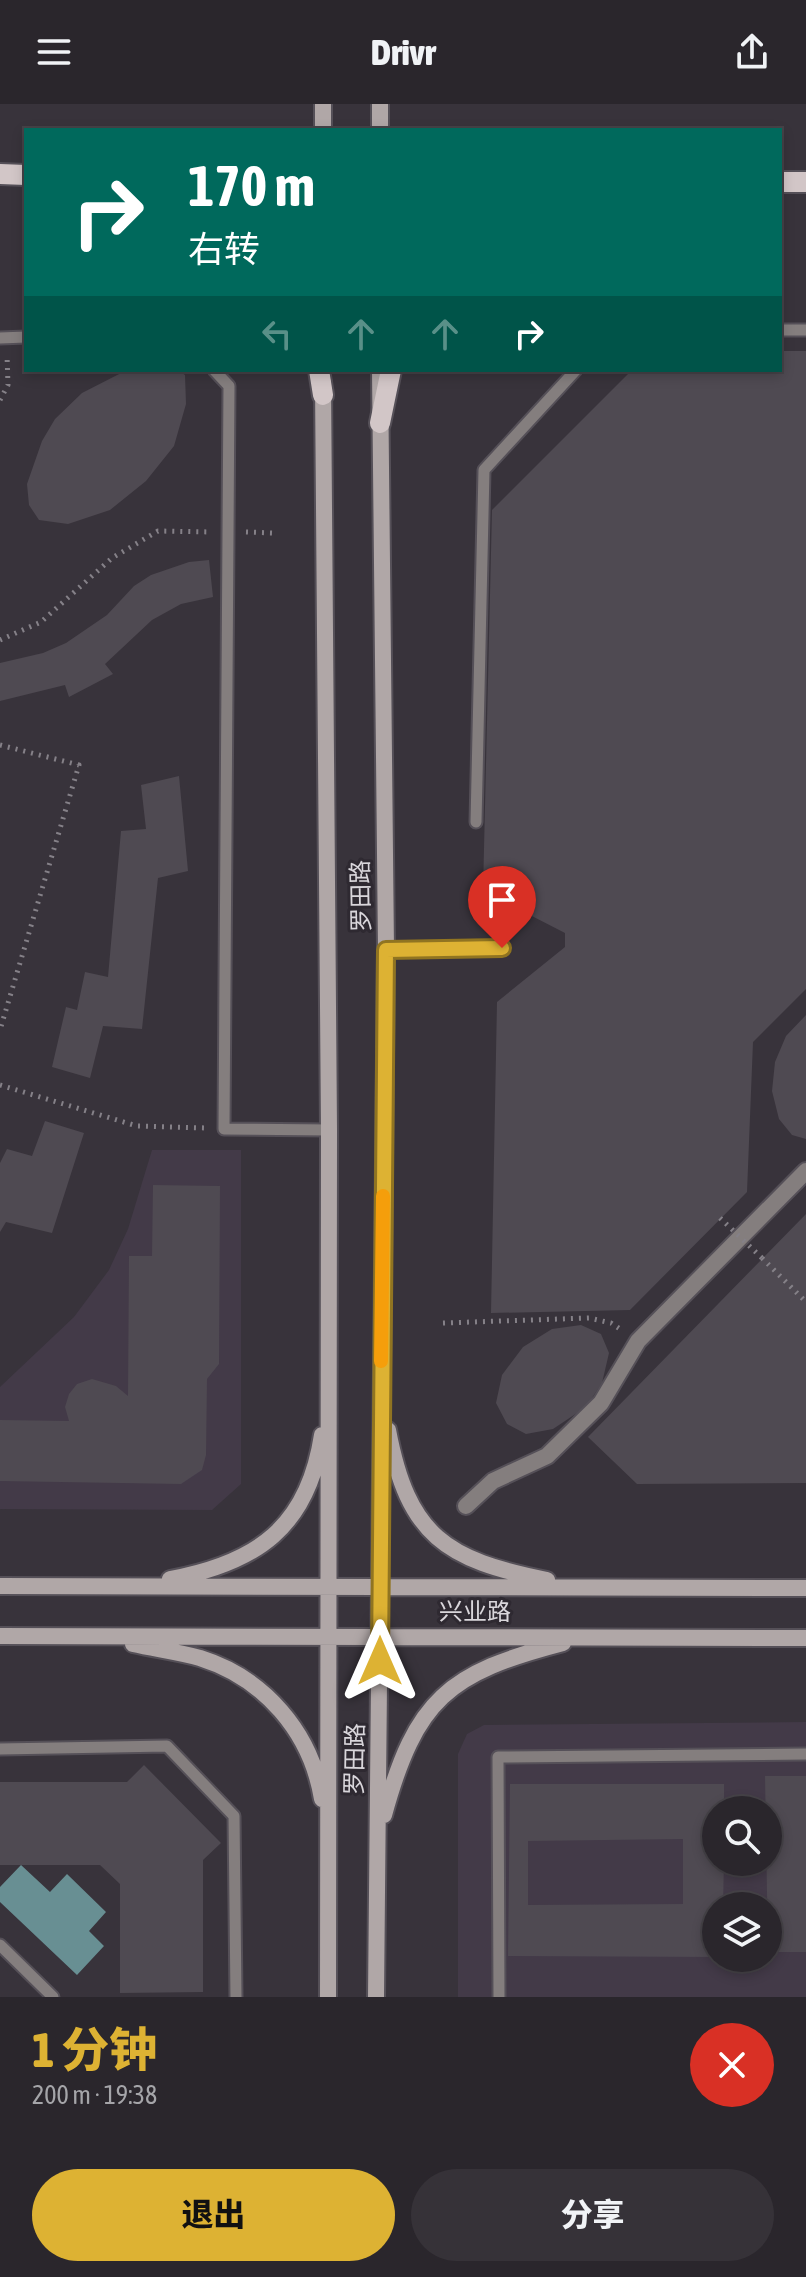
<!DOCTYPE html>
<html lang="zh">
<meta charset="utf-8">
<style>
:root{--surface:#2a262c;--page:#363238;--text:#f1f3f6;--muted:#a5a5a9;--line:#464348;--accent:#ddb233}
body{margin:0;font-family:"Asap Condensed","Noto Sans SC",sans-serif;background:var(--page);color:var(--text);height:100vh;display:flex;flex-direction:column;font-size:30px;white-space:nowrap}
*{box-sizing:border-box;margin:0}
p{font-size:26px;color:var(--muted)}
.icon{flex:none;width:44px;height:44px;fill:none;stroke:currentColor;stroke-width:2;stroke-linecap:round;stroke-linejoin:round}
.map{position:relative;height:1893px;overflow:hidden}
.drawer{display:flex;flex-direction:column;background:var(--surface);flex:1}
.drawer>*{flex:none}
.banner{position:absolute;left:24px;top:24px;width:758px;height:244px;border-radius:0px;box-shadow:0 4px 12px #0003,0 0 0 2px var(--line);background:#00695c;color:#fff;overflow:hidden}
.fabs{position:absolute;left:702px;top:1692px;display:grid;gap:16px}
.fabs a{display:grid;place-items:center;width:80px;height:80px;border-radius:50%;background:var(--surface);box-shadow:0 4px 12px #0003,0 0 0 2px var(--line);font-size:40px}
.pin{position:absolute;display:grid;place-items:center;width:68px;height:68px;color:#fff;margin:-82px -34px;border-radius:50% 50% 50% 0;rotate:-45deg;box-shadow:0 0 8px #0007}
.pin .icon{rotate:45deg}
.me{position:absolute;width:88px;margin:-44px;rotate:0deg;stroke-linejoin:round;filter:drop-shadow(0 0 6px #0008)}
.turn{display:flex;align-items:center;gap:28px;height:168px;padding:0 32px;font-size:36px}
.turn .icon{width:104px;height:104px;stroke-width:2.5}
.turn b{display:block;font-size:56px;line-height:68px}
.lanes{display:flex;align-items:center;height:76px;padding:0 32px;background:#0003;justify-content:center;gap:40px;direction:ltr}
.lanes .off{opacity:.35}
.round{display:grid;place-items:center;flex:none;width:84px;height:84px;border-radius:42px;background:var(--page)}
.summary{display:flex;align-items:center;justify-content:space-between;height:136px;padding:0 32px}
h1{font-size:48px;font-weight:800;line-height:60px;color:var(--accent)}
.action{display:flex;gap:16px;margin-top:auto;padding:16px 32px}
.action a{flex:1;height:92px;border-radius:48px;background:var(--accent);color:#111;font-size:32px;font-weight:800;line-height:92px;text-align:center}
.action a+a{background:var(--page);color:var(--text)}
header{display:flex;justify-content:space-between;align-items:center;height:104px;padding:0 32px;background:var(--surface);font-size:36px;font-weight:800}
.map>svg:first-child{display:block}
.built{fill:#433a48;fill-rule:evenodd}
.water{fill:#688f93}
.building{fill:#4f4a52;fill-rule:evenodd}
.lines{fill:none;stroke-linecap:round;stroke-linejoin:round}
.lane-casing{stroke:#555058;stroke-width:15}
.street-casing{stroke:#555058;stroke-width:20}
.secondary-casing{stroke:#555058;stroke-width:20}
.primary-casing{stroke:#555058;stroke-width:24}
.path{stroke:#858188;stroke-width:5;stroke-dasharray:2 6;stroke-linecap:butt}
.lane{stroke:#847e7e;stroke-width:11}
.street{stroke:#847e7e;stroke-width:16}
.secondary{stroke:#b0a7a7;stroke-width:16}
.primary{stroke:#d2c6c7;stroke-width:20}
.path-bridge{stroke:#858188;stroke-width:5;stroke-dasharray:2 6;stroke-linecap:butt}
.route-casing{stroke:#907421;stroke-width:20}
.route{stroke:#ddb233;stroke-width:14}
.slow{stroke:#f59e0b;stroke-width:14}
.labels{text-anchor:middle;stroke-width:6;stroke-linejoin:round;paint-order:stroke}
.street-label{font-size:24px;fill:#d9d6db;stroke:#2e2931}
</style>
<header><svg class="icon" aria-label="menu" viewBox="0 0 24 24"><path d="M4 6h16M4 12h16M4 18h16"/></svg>Drivr<svg class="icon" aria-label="share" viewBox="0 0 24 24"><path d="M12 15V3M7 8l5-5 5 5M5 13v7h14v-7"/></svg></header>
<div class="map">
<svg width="806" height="1893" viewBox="0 0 806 1893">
<rect width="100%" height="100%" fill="#38333b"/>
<path class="built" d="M152,1046H241V1380L212,1406L0,1405V1283L74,1213L109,1166L128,1125Z
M806,1618V1893H458V1650L467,1630L484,1621ZM716,1706H768V1758H716ZM716,1802H768V1854H716Z"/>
<path class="water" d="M21,1761L50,1788L67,1770L106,1808L89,1827L104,1842L77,1871L0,1798V1783Z"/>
<path class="building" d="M780,247H806V885L753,938L747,1088L630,1206L491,1209L497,898L565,843V829L483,787L492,406L632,266H780Z
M127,266H178L185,271L186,300L174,342L146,377L110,406L68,420L39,416L29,401L27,380L42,337L55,315L82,289Z
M209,456L213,493L181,500L152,516L105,560L113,570L69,593L65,581L0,597V559L43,549L66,539L107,511L134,482L151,471L189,458Z
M179,672L188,767L158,774L142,925L103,922L90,974L52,963L66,903L77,906L85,868L108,873L121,727L146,725L141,681Z
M806,911V1035L792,1031L779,1015L772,987L775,958L786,932Z
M45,1017L84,1029L52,1129L6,1118L0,1128V1059L7,1045L32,1052Z
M153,1081L220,1082L219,1260L207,1275L206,1351L202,1366L181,1380L0,1377V1316L69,1317L65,1303L69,1290L77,1280L92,1275L116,1282L128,1292L129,1152H152Z
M806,1110V1379L637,1380L588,1333Z
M581,1221L601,1230L609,1249L602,1279L586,1303L553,1325L526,1330L507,1320L496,1299L502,1271L523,1243L552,1225Z
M144,1661L221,1739L203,1756V1888L120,1889V1780L100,1761H0V1678H127Z
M765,1672H806V1848H768Z
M510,1680H724V1706H716V1758H724L723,1802H716V1853L508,1852ZM683,1735V1800L528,1801V1737Z"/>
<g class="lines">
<defs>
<path id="lane" d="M780,226H806
M0,234L26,233
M214,266L229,282L224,1025L329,1026
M476,718L484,366L576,266
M386,846L502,844
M0,1645L167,1642L234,1712L236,1893
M0,1841L53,1893
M499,1893L498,1653L806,1650"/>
<path id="street" d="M466,1402L493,1377L547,1352L601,1299L638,1237L806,1067"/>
<path id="secondary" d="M323,26V0
M380,26V0
M323,279L329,1026L328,1893
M388,1326C408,1432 446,1456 547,1476
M170,1475C257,1459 308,1423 322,1331
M0,1482L806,1484
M0,1532L806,1534
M133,1540C155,1545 178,1548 200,1554C264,1574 311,1628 322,1695
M384,1711C416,1595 448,1569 563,1539
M376,1893L386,846L380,266"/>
<path id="primary" d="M0,70L26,71
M780,78H806
M319,266L323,291
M380,319L391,266"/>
</defs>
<use href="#lane" class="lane-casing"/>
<use href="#street" class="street-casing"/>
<use href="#secondary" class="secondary-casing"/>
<use href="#primary" class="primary-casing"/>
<path class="path" d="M0,296L8,281L7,251
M246,428L273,429
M0,536L41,518L112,454L158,427L212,428
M0,641L79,661L0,926
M0,981L137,1022L207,1024
M762,1154L806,1198
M443,1219L589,1214L611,1219L620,1225"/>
<use href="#lane" class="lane"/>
<use href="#street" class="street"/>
<use href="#secondary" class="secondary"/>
<use href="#primary" class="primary"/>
<path class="path-bridge" d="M720,1114L762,1154"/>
</g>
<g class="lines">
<defs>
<path id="route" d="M380,1557L386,846L502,844"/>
</defs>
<use href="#route" class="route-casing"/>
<use href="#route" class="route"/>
<path class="slow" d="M381,1257L383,1092"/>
</g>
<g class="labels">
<g class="street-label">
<text transform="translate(361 792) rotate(-91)" y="8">罗田路</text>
<text x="475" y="1516">兴业路</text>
<text transform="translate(355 1655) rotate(-89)" y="8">罗田路</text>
</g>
</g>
</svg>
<div class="fabs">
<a><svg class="icon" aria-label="search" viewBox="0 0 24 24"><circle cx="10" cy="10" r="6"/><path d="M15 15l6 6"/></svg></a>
<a><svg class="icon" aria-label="layers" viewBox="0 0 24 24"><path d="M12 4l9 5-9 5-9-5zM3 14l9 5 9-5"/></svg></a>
</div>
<div class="pin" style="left:502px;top:844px;background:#d93025"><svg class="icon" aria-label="arrive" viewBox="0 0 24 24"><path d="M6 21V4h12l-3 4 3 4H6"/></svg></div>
<svg class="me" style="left:380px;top:1557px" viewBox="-20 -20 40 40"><path d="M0-17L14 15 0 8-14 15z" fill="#ddb233" stroke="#fff" stroke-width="4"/></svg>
<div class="banner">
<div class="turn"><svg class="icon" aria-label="right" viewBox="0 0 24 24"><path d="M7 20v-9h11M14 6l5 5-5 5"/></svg><div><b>170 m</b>右转</div></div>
<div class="lanes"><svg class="icon off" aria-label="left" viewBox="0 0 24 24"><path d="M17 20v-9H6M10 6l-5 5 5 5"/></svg><svg class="icon off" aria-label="ahead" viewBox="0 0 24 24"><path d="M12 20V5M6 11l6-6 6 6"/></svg><svg class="icon off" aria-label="ahead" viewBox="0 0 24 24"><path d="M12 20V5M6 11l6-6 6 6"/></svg><svg class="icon" aria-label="right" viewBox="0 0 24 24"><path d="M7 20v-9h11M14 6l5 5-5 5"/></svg></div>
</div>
</div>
<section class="drawer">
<div class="summary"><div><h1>1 分钟</h1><p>200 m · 19:38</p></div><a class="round" style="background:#d93025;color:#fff"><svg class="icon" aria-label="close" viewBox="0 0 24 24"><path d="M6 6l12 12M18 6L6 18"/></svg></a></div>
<div class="action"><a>退出</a><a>分享</a></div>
</section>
